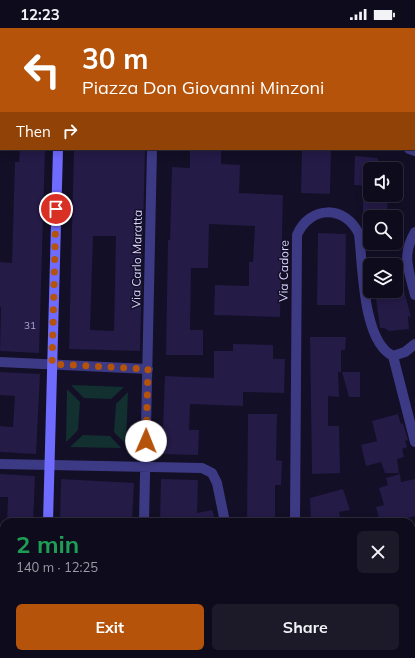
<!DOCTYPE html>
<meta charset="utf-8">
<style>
:root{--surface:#0e0b1c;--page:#1c1929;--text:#f1f3f6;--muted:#9b9ba3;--line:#2e2b3b;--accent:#b45309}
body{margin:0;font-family:Mulish,sans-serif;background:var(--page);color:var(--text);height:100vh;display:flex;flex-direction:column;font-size:15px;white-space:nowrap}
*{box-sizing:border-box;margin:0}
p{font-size:13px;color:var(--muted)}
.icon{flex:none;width:22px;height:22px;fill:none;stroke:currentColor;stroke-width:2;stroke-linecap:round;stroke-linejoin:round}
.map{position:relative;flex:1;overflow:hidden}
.side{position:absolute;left:0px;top:490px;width:415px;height:140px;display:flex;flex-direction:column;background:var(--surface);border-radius:12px 12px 0 0;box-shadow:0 2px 10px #0003,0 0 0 1px var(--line)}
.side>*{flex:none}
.hud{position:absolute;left:0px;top:0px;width:415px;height:122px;box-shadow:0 2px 10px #0003,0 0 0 1px var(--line);background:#b45309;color:#fff;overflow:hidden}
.tools{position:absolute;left:363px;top:134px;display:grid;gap:8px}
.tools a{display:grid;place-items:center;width:40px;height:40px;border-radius:6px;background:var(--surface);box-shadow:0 2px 10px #0003,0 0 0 1px var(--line);font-size:20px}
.pin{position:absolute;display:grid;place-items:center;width:34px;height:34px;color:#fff;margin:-17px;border:2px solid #fff;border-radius:50%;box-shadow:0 1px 4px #0007}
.me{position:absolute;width:44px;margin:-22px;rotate:1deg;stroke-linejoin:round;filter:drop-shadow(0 0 3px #0008)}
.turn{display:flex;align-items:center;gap:14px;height:84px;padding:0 16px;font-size:18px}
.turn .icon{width:52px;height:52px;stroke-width:2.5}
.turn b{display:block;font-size:28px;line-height:34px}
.then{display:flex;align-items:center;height:38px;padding:0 16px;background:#0003;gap:8px;font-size:15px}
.round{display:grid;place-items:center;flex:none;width:42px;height:42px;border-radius:6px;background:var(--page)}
.overview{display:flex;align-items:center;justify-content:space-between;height:68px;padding:0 16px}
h1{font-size:24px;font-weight:700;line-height:30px;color:#1e9e55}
.button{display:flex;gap:8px;margin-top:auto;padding:8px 16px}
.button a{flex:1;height:46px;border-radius:6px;background:var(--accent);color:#fff;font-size:16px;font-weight:700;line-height:46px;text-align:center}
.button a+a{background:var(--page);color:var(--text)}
.status{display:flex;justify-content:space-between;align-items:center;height:28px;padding:0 20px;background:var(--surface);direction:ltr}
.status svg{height:11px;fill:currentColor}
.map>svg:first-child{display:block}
.green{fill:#12302f}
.building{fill:#241b47;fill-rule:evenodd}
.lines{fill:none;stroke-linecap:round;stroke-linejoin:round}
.street{stroke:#3d3a85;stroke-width:10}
.secondary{stroke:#6f6bff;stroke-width:10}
.route{stroke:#b45309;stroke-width:7;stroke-dasharray:0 12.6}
.labels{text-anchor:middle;stroke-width:3;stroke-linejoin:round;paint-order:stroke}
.number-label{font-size:10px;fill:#aca6d1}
.street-label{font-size:12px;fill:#d9d4ff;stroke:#130f26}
</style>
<div class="status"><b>12:23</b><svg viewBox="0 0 49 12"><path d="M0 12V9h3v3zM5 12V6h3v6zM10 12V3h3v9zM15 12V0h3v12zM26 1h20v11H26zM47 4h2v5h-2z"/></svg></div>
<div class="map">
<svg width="415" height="630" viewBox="0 0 415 630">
<rect width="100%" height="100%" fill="#130f26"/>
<path class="green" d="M72,358V357L124,359L111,371L84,370Z
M67,361L80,374L78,402L66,414Z
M128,364L126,416L114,404L116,376Z
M83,407L110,408L121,420L70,419Z"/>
<path class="building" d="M20,121H45L39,325L0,323L1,279H0V234L12,235L15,134H19Z
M74,121H145L140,323L69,321ZM93,208H116L114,303L90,302Z
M190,121H221V136L240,137L239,165L283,167L280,289L214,287L215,257L249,258V234H253L255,198L209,196L208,240H191L190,302H203V327H166L168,212H170L172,139L190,140Z
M302,121H331L330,166L301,165Z
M355,128L378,130V141H370V158L354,157Z
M363,167H388L387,185L363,184Z
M318,205L346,206L345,277H317Z
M375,263H404L411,289L408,288L409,301L389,303L384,300H380Z
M310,309H346L345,322H341V344H338L339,369L328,368V398H339L340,445L312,446Z
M233,316L273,317V331H285L284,365L243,364V378L190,376L189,402H199L198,427L162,426L165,348L214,350V323H233Z
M0,344L40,346L36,426L0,424V398L13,399L15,368L0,367Z
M342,344H360V369H349Z
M248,386H277L276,432L282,433L281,457H275V494H247Z
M398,386L401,396L403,395L408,412L405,413L407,419L402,421L404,429L397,431L399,445H385L381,434L366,438L361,417L377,413L372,393Z
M0,446L35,448L33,494H7L8,469H0Z
M400,446L401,454L415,451V488L393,494H380L376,479L384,477L379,460L388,457L386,450Z
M61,451L134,455L132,494H60Z
M161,451L198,452L197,485L212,482L216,494H160Z
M343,461L350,482L339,484L341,494H311L310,470Z"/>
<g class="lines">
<path class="street" d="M0,48H1
M409,121L415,123
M415,204C401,227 409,243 415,267
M393,328L415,414
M0,334L148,341
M0,436L202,440L212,445L217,455L225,494
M144,494L152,121
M295,494L297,207C310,177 345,177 359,206C363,237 362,313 393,328L405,324L415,316
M263,626L264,630
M138,630V626"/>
<path class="secondary" d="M58,0V1
M48,494L58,121
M43,630V626"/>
</g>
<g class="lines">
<path class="route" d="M56,181L52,336L148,341L146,413"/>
</g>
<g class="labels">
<g class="number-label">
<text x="30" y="301">31</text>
</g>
<g class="street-label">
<text transform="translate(137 231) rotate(-89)" y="4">Via Carlo Maratta</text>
<text transform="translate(284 243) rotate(-89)" y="4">Via Cadore</text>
</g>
</g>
</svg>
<div class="tools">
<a><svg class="icon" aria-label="sound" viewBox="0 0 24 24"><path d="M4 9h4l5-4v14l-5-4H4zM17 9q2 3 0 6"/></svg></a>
<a><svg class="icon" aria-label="search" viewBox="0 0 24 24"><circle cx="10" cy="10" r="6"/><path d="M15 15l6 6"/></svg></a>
<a><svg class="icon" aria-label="layers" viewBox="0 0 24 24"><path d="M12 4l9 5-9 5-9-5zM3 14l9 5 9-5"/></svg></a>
</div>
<div class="pin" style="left:56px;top:181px;background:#d93025"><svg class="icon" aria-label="arrive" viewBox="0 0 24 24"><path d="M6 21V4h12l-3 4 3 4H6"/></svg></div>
<svg class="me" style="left:146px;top:413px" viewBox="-20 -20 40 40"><circle r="19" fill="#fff"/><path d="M0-13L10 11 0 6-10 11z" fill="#b45309"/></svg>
<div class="hud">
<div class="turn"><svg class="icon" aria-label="left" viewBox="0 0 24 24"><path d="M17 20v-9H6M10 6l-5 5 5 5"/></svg><div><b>30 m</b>Piazza Don Giovanni Minzoni</div></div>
<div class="then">Then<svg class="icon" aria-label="right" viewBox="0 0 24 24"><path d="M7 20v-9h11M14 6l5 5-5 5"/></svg></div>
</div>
<section class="side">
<div class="overview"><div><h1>2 min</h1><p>140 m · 12:25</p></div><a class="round"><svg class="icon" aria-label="close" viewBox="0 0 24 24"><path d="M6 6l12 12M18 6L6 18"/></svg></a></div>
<div class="button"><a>Exit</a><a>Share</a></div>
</section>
</div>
